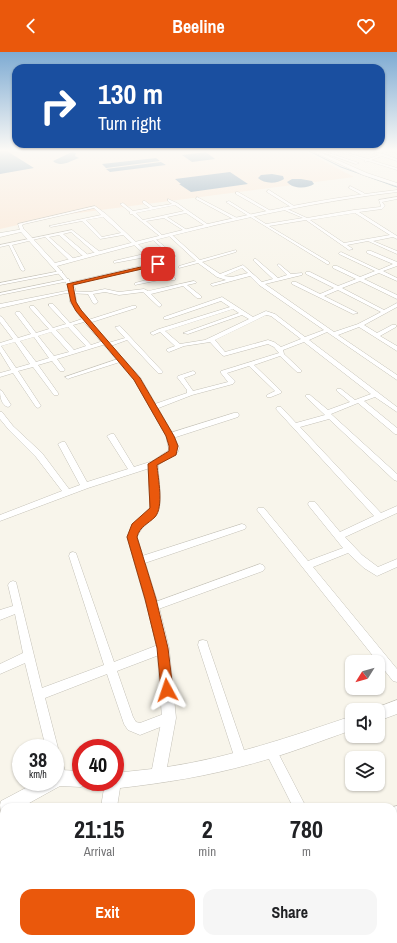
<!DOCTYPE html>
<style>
:root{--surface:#fff;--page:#f6f6f6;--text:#202124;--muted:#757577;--accent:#ea580c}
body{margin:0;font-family:"Archivo Narrow",sans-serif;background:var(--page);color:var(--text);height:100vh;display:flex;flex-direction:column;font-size:15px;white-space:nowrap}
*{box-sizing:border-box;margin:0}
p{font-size:13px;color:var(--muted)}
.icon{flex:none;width:22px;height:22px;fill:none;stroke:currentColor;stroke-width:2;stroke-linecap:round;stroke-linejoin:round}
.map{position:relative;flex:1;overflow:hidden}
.sheet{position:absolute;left:0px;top:751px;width:397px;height:140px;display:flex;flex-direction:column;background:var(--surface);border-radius:12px 12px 0 0;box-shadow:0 1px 3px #0004}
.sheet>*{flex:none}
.banner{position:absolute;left:12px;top:12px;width:373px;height:84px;border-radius:12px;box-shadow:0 1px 3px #0004;background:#1a4fa0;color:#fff;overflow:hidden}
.needle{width:26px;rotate:233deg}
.buttons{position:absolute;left:345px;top:603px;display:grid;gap:8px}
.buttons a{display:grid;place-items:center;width:40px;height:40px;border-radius:8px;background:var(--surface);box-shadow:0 1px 3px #0004;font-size:20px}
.speed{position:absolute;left:12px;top:687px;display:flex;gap:8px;font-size:20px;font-weight:700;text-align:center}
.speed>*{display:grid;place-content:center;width:52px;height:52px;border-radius:50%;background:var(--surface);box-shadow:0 1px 3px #0004;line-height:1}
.speed small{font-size:10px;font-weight:400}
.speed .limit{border:6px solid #d22;background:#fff;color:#111}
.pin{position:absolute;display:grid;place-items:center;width:34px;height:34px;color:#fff;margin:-17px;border-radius:8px;box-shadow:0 2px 6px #0006}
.me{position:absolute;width:44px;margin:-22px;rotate:355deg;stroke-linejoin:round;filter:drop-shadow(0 0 3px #0008)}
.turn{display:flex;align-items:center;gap:14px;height:84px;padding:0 20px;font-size:18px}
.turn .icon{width:52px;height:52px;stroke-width:2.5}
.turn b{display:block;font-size:28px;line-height:34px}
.eta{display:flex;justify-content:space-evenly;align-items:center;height:68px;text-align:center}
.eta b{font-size:24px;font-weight:700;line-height:28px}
.action{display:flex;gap:8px;margin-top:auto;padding:8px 20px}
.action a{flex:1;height:46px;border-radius:12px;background:var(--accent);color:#fff;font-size:16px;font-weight:700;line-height:46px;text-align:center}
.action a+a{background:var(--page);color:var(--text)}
header{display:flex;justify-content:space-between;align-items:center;height:52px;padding:0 20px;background:var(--accent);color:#fff;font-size:18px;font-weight:700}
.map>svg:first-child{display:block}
.industrial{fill:#fae8d7}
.water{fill:#7f9eb4}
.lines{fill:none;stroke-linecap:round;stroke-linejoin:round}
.stream{stroke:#7f9eb4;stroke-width:1}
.minor-casing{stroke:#c5c2b8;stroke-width:1}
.tertiary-casing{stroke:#c5c2b8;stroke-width:1}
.secondary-casing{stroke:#c5c2b8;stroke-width:1}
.minor{fill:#fff;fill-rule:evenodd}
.tertiary{fill:#fff;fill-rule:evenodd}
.secondary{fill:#fff;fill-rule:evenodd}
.route{fill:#ea580c;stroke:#983908}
</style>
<header><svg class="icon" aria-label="back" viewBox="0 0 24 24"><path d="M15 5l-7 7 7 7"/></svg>Beeline<svg class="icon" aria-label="heart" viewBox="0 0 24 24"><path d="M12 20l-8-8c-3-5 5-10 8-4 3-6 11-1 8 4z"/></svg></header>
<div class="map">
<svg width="397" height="891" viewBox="0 0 397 891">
<rect width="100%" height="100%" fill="#f8f5eb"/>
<path class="industrial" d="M0,99H304L354,125L62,163L0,177Z"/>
<path class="water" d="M0,99H7L34,116L0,122Z
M72,100L76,101L75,104L79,106C70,109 61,116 53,109Z
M206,100L215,107L192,110L182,103Z
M156,106L160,109L106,116L102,112Z
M161,110L166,113L110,120L106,117Z
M230,120L248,132L191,140L179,132H181L175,127Z
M272,122L283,124L284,127C277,132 264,132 258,126L261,123Z
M301,127L312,129L314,132C307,137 293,137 287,130L292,127Z"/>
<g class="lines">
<path class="stream" d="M309,99L341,115L397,135"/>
<defs>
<path id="minor" d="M319,99H323L359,111L356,112Z
M337,99H341L368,107L379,103L367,99L384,102L397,107V109L382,104L371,108L397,116V118L368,109L365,110V108Z
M392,99H397V101L392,100Z
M350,134L364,141L365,142L362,143L349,136Z
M268,138H269L294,154L291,155L267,140Z
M236,140H238L271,159L268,160L236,142Z
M197,145L237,166L238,167L235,168L196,147Z
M397,145V147L382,150L385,154L382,157L359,160L397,184V187L393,185L373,189L397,199V202L368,189L347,193L353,197L349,198L306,168L269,174L329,210V212H327L226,150L229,149L266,172L303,166L282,157L283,155L307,166L354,158L380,155L381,154L379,148ZM355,161L390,183L344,191L310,168Z
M168,147L177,151L210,174L207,175L186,161L167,165L187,178L186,180L164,166L146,169L163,184L162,186L132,162H130V160L120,152L123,151L133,159L150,156L143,151V149H145L153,155L172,152L168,149ZM175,153L184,159L143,168L136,161Z
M95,154L106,162L154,207L170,203L153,188L152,187L154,186L175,203V205L157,209L175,226V228H171L169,226L135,233V231L166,223L156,214L68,233V231L154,211L146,205L114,211V209L144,202L123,183L100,187L82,169L51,175L49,174L101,163L94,156L24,172L22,173L24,178L22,179L20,178L18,172ZM103,165L121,181L102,185L86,168Z
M72,178L100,200V202H96L71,180L63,182L88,203V205H84L59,183L49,185L74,207V209H70L45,185L12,193L25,218L23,219L21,218L9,193L0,195V193Z
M169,182H171L200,208L236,198V200L202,210L220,222L243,213L262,230L273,227L254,209V207H256L278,226L287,223L277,213L279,212L291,222L302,221V223L265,232L334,280L358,272L381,260L338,238L324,244L358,261L353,262L292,232V230H296L320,242L334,236L306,222V220H310L338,234L356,227L333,216V214H337L360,225L375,219L339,202V201L341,200L379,218L393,212L367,201V199H371L397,210V214L383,219L397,226V229L379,221L364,227L397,243V247L360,229L342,236L384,258L397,251V255L364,273L377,281L392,273H396V275L380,284L397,294V299L359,275L338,283L397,323V328L327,280L309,288L397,355V360L375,345L364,349L397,376V382H395L358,351L331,362L397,422V429L394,428L329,367L300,375L381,461L397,454V461L345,485L362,503L378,515L397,507V515L377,524L364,516L348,501L313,515L397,617V630L393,629L257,458L258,456H264L308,509L343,496L309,454L308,452L309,450H315L340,480L374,464L276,357L277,355H281L296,371L325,363L306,345V343H310L328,358L350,350L337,339V337H341L355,348L371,342L304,290L283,298L284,302L301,318V320H297L280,304L254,313L281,339V341L271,345H267V343L275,339L249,314L227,321L235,329L233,332L192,343L156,357H152V353L187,341V338L177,325L178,324L193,319L195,320V322L184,326L193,339L228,330L221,321V319L279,301L274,295L268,292L224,304L222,303L210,290L184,294L169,300L167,299V297L175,294L160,280L153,283L150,281L159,277L230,255L221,249L168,267H164V265L222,245L253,265L266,259L275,262L305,285L324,278L259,233L250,224L213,234L211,233V232L226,228L217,225L198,211L179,216V214L196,209L169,184ZM242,216L248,221L232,225L224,224ZM233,257L239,261L183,281L188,282L242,263L249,267L205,288L180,292L165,279ZM266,263L271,264L301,287L281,295L274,290L268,288L225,300L215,288Z
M60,219H62V221L0,233V231Z
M67,227H69V229L0,243V241Z
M194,229L196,230V231L187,233L201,244V246H197L183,234L151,242L162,253L159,255L143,240L119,243L105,240L93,242L98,250L95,252L93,251L88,242L66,241L0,256V252L66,239L90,240L105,237L119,240L144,237L148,239Z
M49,252H53L70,271L85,266L88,268L132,254H136V256L89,271H85L84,270L73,273L91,293L106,288L108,289V291L125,286L115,275L120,274L163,320L162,321H158L127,288L108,295L106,294V292L57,307L65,318L64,319H60L52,309L38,313L58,341V343H54L33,315L18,319L41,354L38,356L36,355L13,321L0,325V321L11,318L0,300V291L13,287L0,270V264L2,265L18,286L31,282L15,261L16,260H20L36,281L49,277L30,256V254H34L53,276L66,272L49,254ZM68,275L86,294L74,298L56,278ZM51,280L69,300L54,304L38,284ZM34,285L49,306L36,310L20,289ZM15,290L30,312L16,316L1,294Z
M121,306L123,307V309L70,326L68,327L65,325Z
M0,338L2,339L11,353L10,354L8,355C1,353 0,344 0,338Z
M0,360H2L13,374L42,401L69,437L80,433L58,392L62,390H65L87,430L128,417L107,384L111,382H114L134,415L153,409L157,412L156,414L88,436L0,469V463L62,439L36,405L9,378L0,367Z
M234,361H238L239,363L238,365L173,386H167L166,384L167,382Z
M242,472L245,473L246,475L245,477L139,513L136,512L135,509L136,506L139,505Z
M73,500L76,501L77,504L114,610L163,591L167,592L168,596L167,600L117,619L133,665L136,670L140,671L169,660L173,662L175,666L173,670L140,683L128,678L124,672L107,622L45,646L58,696L56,700L59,702C62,710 68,722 64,730L60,732L55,729V696H46L25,611L0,622V612L23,601L15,562L0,568V558L13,554L8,533L10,530L13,529L16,530L42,636L104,613L69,504L70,501Z
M260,512L263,513L265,516L263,519L153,559L150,558L148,555L150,552Z
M203,588L207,589L208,593L247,707L245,711L241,713L237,711L235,707L198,593L199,589Z
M271,693L275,695L306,755H293L265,699L267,695Z
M397,754V768L393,769V755Z
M361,887H376L377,891H362Z"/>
<path id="tertiary" d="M397,138V140C281,154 170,183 57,214L75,236L76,250L87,267L140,325L174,384L179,396L178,400L158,413C158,426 164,454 156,463C149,471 141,475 137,485L159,555L169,596L176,666L167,715C232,705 290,685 352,664V678C318,690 285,703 251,712C208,724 164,731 120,736L117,755H101L105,730H115V721L152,717L162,666L157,596L147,555L127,485L132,473L150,456L148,412L169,398L166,384L134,328L83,269L70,250L69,236L65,229L21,180L0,185V181L24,177L55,211C168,181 280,151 397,138Z
M397,648V662L378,669V658L373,657Z
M60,718L81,719V730H87L86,732L81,735L60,734L22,755H4V762L1,761L0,753L1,749L37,730H55V720Z
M80,887H98V891H80Z"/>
<path id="secondary" d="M312,99H317L367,121L397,131V134L363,123Z"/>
</defs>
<use href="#minor" class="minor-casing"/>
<use href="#tertiary" class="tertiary-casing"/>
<use href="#secondary" class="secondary-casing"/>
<use href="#minor" class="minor"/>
<use href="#tertiary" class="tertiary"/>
<use href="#secondary" class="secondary"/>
</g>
<linearGradient id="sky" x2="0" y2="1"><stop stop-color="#7eabd3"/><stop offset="0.44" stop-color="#fcfaf6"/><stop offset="1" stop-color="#fcfaf6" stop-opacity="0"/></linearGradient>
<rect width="397" height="224" fill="url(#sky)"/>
<path class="route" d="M158,211L159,213L73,233L76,250L81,258L140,326L174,384L178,394L176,403L157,413C158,426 164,455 155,465C148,472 140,474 137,485L156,547L168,596L173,638L171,642L167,644L162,642L161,638L157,596L145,547L127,485L132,472L150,456L148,412L169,399V394L166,384L134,328L76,259L71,250L67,232Z"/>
</svg>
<div class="buttons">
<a><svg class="needle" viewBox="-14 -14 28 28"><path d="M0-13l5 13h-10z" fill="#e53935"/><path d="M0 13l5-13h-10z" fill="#757577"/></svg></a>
<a><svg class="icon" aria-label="sound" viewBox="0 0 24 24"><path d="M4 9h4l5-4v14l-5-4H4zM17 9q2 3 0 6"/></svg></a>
<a><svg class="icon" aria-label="layers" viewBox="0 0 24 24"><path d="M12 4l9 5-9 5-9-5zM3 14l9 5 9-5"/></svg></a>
</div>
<div class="speed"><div>38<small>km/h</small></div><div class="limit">40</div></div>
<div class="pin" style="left:158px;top:212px;background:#d93025"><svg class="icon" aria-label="arrive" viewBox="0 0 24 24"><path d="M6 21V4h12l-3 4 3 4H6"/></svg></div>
<svg class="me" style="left:167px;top:638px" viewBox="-20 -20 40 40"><path d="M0-17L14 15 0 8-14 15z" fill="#ea580c" stroke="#fff" stroke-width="4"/></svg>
<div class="banner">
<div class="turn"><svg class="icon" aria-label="right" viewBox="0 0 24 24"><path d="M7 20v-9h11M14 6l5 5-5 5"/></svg><div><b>130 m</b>Turn right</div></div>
</div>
<section class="sheet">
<div class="eta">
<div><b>21:15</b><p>Arrival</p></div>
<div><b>2</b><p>min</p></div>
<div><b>780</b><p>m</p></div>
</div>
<div class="action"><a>Exit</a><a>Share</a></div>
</section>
</div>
